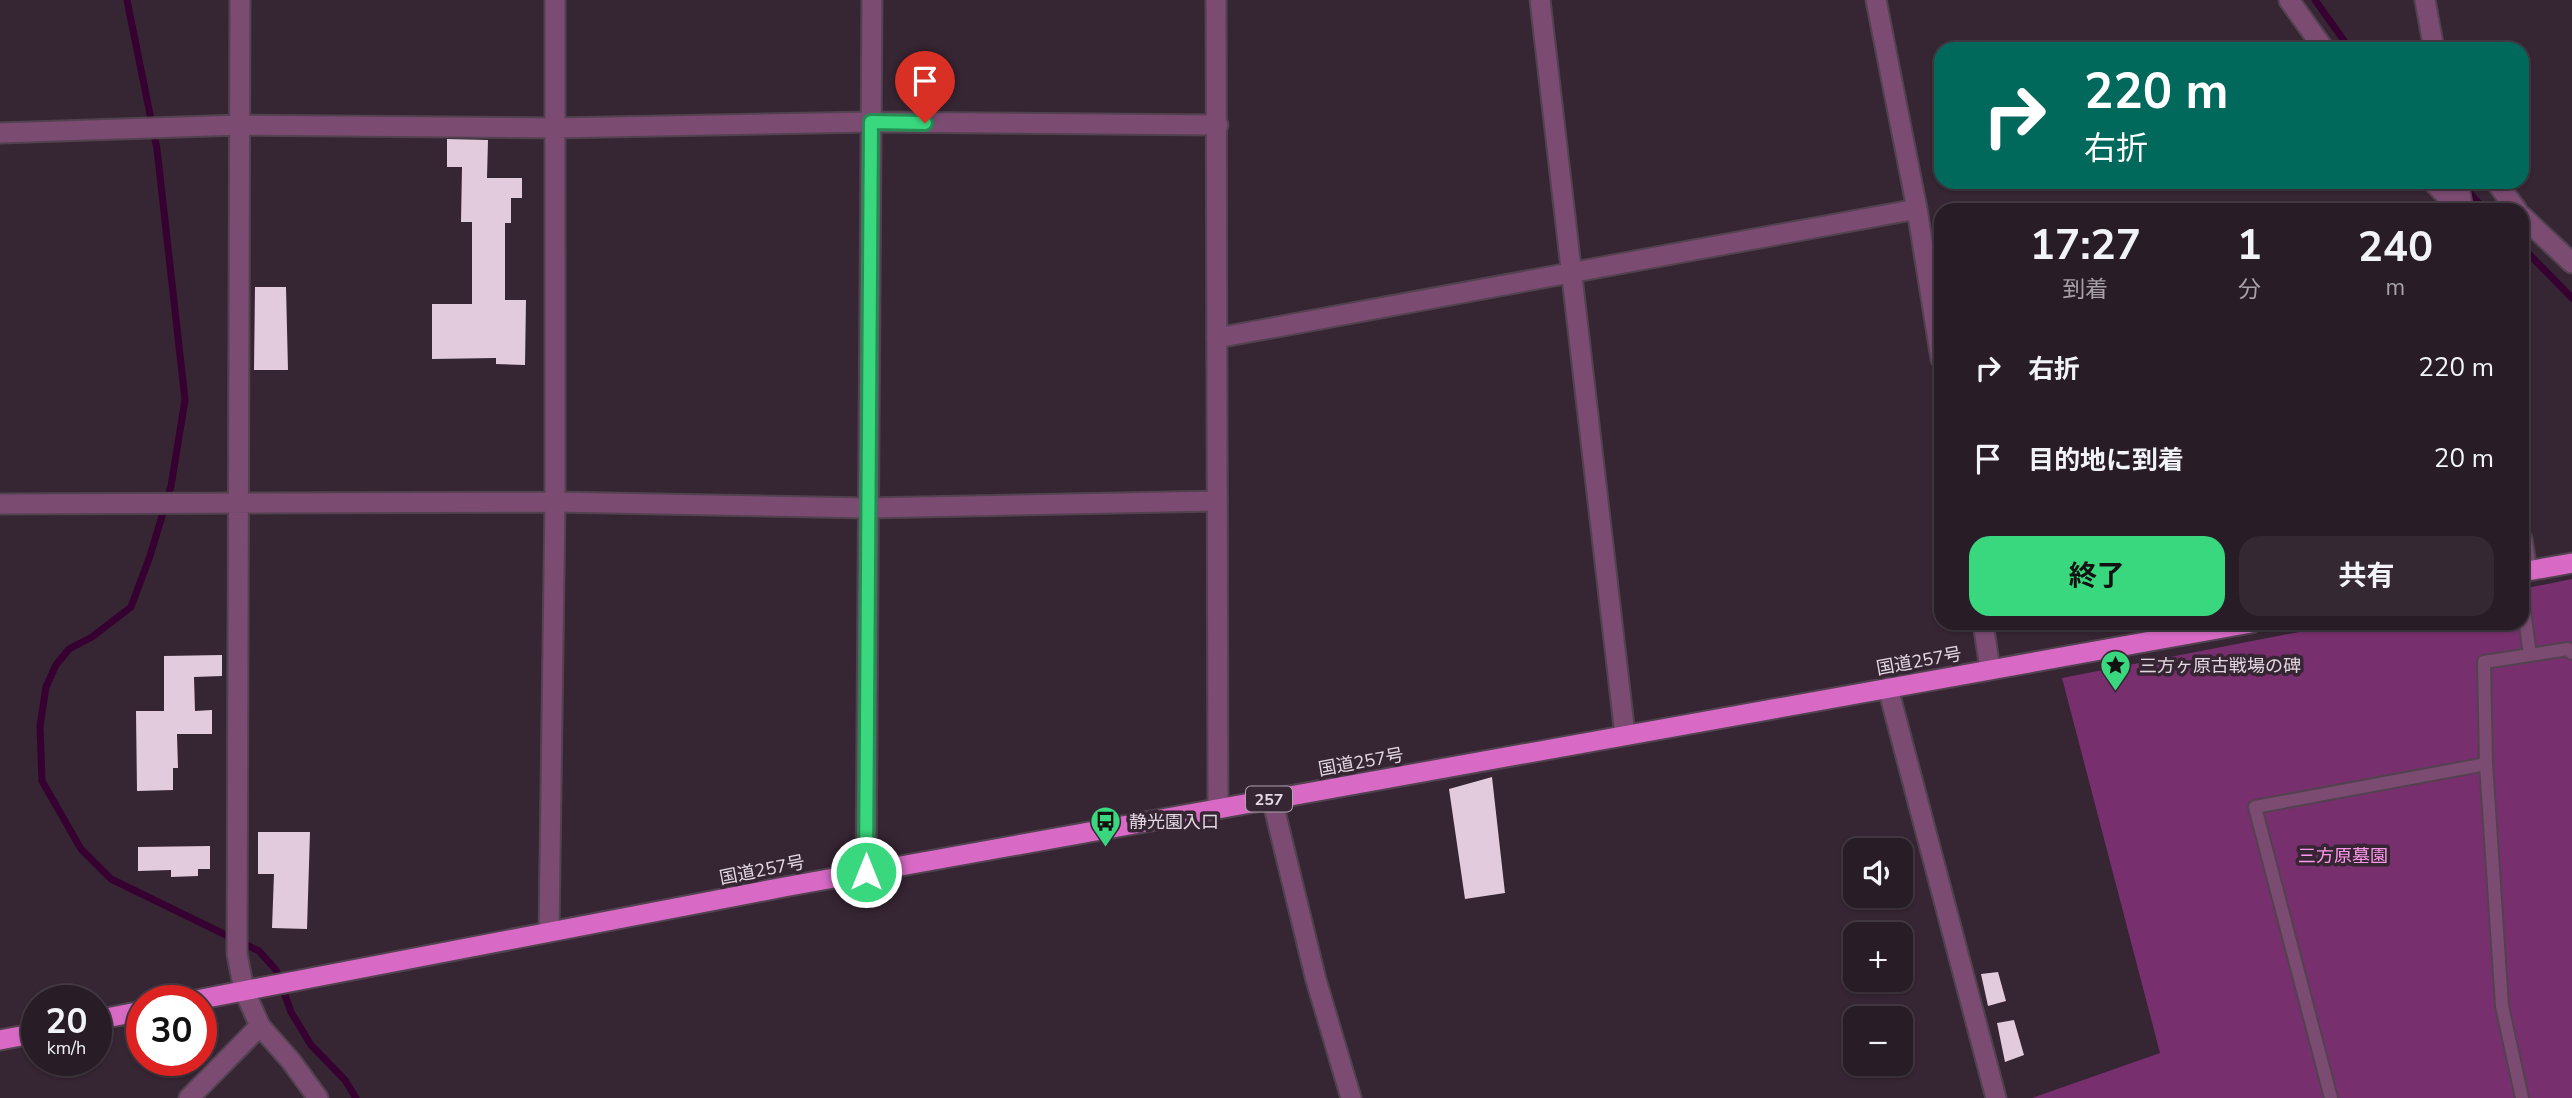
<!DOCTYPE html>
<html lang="ja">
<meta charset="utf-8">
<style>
:root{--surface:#281c26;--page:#342932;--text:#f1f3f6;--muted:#a5a1a7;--line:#443a43;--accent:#39d87f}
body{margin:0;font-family:"Nunito Sans","Noto Sans JP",sans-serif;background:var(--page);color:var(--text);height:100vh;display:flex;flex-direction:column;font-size:26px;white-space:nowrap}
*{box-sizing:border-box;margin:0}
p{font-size:23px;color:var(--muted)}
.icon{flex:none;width:38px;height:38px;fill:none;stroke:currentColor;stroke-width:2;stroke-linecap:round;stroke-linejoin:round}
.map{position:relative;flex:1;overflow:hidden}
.details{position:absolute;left:1934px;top:203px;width:595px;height:427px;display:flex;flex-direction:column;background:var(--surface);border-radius:21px;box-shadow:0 2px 5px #0004,0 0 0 2px var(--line)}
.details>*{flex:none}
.guide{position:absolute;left:1934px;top:42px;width:595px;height:147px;border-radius:21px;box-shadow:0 2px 5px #0004,0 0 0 2px var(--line);background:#00695c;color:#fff;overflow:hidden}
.controls{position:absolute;left:1843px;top:838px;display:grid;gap:14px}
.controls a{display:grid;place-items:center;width:70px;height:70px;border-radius:14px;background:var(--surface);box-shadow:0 2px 5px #0004,0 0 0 2px var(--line);font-size:35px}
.speed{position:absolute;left:21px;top:985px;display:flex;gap:14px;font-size:35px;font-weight:700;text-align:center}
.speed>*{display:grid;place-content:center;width:91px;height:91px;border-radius:50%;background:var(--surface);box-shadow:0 2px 5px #0004,0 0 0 2px var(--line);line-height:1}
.speed small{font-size:18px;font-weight:400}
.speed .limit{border:10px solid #d22;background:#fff;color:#111}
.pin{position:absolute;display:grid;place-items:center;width:60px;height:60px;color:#fff;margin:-72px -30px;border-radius:50% 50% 50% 0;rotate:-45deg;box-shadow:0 0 7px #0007}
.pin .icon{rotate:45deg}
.me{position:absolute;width:77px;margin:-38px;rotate:0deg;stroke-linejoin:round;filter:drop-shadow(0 0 5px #0008)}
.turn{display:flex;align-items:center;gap:24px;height:147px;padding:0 35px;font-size:32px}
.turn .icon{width:91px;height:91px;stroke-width:2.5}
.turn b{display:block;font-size:49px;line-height:60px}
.eta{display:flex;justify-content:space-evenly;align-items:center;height:119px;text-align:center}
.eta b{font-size:42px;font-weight:700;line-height:49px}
.cta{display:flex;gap:14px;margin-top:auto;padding:14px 35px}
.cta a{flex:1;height:80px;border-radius:21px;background:var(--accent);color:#111;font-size:28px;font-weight:700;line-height:80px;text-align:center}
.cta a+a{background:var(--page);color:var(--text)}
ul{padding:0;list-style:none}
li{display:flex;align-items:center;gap:21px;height:91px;padding:0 35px}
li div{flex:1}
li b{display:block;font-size:26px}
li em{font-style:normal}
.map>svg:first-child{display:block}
.green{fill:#77306d}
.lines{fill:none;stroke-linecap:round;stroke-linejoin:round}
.stream{stroke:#360030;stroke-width:7}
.building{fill:#e2cbdd}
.service-casing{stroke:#52424f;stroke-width:16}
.minor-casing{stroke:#52424f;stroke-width:23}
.tertiary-casing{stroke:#52424f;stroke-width:23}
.trunk-casing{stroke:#52424f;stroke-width:23}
.service{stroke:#7b4b72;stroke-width:12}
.minor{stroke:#7b4b72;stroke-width:19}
.tertiary{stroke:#7b4b72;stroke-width:19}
.trunk{stroke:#d86ac6;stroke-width:19}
.route-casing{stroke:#258c53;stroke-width:18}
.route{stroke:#39d87f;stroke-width:12}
.labels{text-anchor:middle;stroke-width:7;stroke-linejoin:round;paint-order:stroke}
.shield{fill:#362533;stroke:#afa2ad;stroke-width:2}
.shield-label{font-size:16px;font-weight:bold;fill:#e3d8e1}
.street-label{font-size:18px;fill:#e3d8e1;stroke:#362533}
.poi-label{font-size:18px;fill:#e3d8e1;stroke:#362533;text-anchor:start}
.park-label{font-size:18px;fill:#ff98ed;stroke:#362533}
</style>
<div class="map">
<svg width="2572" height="1098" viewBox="0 0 2572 1098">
<rect width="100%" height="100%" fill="#362533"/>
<path class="green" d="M2572,579V1098H2032L2160,1053L2062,678L2345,623H2522V589Z"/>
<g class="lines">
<path class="stream" d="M127,0L157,149L185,400L171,486L150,556L131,607L92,637L69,649L56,665L46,687L40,726L42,781L81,849L111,879L259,951L276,970L291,1012L311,1045L345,1080L356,1098
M2315,0L2350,49
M2465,188L2485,210
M2522,247L2572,298"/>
</g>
<path class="building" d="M447,139L488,140L487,178H522V198H511V223H505V300H526L525,365L496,364V358L432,359V304H472V222H461L462,167H447Z
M255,287H286L288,370H254Z
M222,655V676L194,677L195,711L212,710V734H177L178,768H173V790L137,791L136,711H164V656Z
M1492,777L1505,893L1465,899L1449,789Z
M258,832H310L307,929L272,928L274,874H258Z
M210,846V869H198V876L171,877V870L138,871V847Z
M1998,972L2006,1001L1988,1006L1981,974Z
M2014,1020L2024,1055L2005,1062L1997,1023Z"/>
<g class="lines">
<defs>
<path id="service" d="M2522,596L2530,655L2568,649L2572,653
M2331,1098L2255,807L2486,764
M2522,1098L2502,1006L2486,764L2484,662L2530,655"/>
<path id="minor" d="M240,0L237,954L244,990
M1540,0L1625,735
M1876,0L1917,209L1941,359
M2289,0L2324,49
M2425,0L2434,49
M0,133L239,125L554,128L871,122L1218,125
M2433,182L2460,210
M2458,182L2463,210
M2496,182L2517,210
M2522,216L2572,263
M1217,338L1917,209
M0,504L555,502L868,508L1217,501
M2522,539L2527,571
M1983,623L1990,669
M1888,688L1996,1098
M1272,799L1316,980L1351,1098
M866,872L872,0
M549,932L555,502V0
M189,1098L260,1026"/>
<path id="tertiary" d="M1216,0L1218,809
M244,990L260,1026L291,1061L318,1098"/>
<path id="trunk" d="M2522,572L2572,563
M191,1001L784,887L2251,623
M96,1020L142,1011
M0,1040L37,1033"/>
</defs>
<use href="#service" class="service-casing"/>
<use href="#minor" class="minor-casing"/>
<use href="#tertiary" class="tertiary-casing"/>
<use href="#trunk" class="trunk-casing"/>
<use href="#service" class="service"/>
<use href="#minor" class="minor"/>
<use href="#tertiary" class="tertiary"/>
<use href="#trunk" class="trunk"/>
</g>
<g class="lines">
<defs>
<path id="route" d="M866,872L871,122L925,123"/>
</defs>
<use href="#route" class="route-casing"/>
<use href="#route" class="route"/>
</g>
<defs>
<symbol id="sight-pin" viewBox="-11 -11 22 30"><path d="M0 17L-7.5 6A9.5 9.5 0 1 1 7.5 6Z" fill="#39d87f" stroke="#362533"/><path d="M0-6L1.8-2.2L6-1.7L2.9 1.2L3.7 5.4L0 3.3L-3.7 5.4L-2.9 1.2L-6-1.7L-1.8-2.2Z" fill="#111"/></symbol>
<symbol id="bus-pin" viewBox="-11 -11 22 30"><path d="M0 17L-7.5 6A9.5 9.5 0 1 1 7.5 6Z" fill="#39d87f" stroke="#362533"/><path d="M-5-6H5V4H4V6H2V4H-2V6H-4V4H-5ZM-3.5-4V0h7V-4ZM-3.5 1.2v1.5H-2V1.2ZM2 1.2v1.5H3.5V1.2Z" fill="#111"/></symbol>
</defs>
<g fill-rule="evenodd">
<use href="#sight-pin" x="2098" y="648" width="35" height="47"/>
<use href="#bus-pin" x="1088" y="804" width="35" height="47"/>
</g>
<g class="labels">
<rect class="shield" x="1246" y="786.5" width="46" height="25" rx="5"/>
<g class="shield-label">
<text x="1269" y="805">257</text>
</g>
<g class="street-label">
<text transform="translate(1919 661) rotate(-10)" y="6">国道257号</text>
<text transform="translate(1361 762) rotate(-10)" y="6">国道257号</text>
<text transform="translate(762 870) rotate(-11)" y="6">国道257号</text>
</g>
<g class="poi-label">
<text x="2139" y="672">三方ヶ原古戦場の碑</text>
<text x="1129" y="828">静光園入口</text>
</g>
<g class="park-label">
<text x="2343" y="862">三方原墓園</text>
</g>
</g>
</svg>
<div class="controls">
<a><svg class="icon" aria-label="sound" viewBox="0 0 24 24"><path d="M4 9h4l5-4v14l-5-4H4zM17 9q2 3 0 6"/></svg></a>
<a>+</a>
<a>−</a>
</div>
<div class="speed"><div>20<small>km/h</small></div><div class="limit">30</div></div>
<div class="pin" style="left:925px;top:123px;background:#d93025"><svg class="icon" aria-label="arrive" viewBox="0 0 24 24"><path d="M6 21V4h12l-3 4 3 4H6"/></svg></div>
<svg class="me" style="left:866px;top:872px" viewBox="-20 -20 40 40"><circle r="17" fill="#39d87f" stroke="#fff" stroke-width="3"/><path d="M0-11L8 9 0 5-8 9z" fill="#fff"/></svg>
<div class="guide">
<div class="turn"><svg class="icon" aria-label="right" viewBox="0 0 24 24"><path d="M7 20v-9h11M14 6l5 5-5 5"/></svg><div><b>220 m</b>右折</div></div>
</div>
<section class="details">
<div class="eta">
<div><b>17:27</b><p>到着</p></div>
<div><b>1</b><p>分</p></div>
<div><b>240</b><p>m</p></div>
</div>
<ul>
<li><svg class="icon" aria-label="right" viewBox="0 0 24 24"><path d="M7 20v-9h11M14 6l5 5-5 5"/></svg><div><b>右折</b></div><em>220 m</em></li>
<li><svg class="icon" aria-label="arrive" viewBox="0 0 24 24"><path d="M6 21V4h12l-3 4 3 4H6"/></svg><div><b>目的地に到着</b></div><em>20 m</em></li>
</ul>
<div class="cta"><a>終了</a><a>共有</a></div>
</section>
</div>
